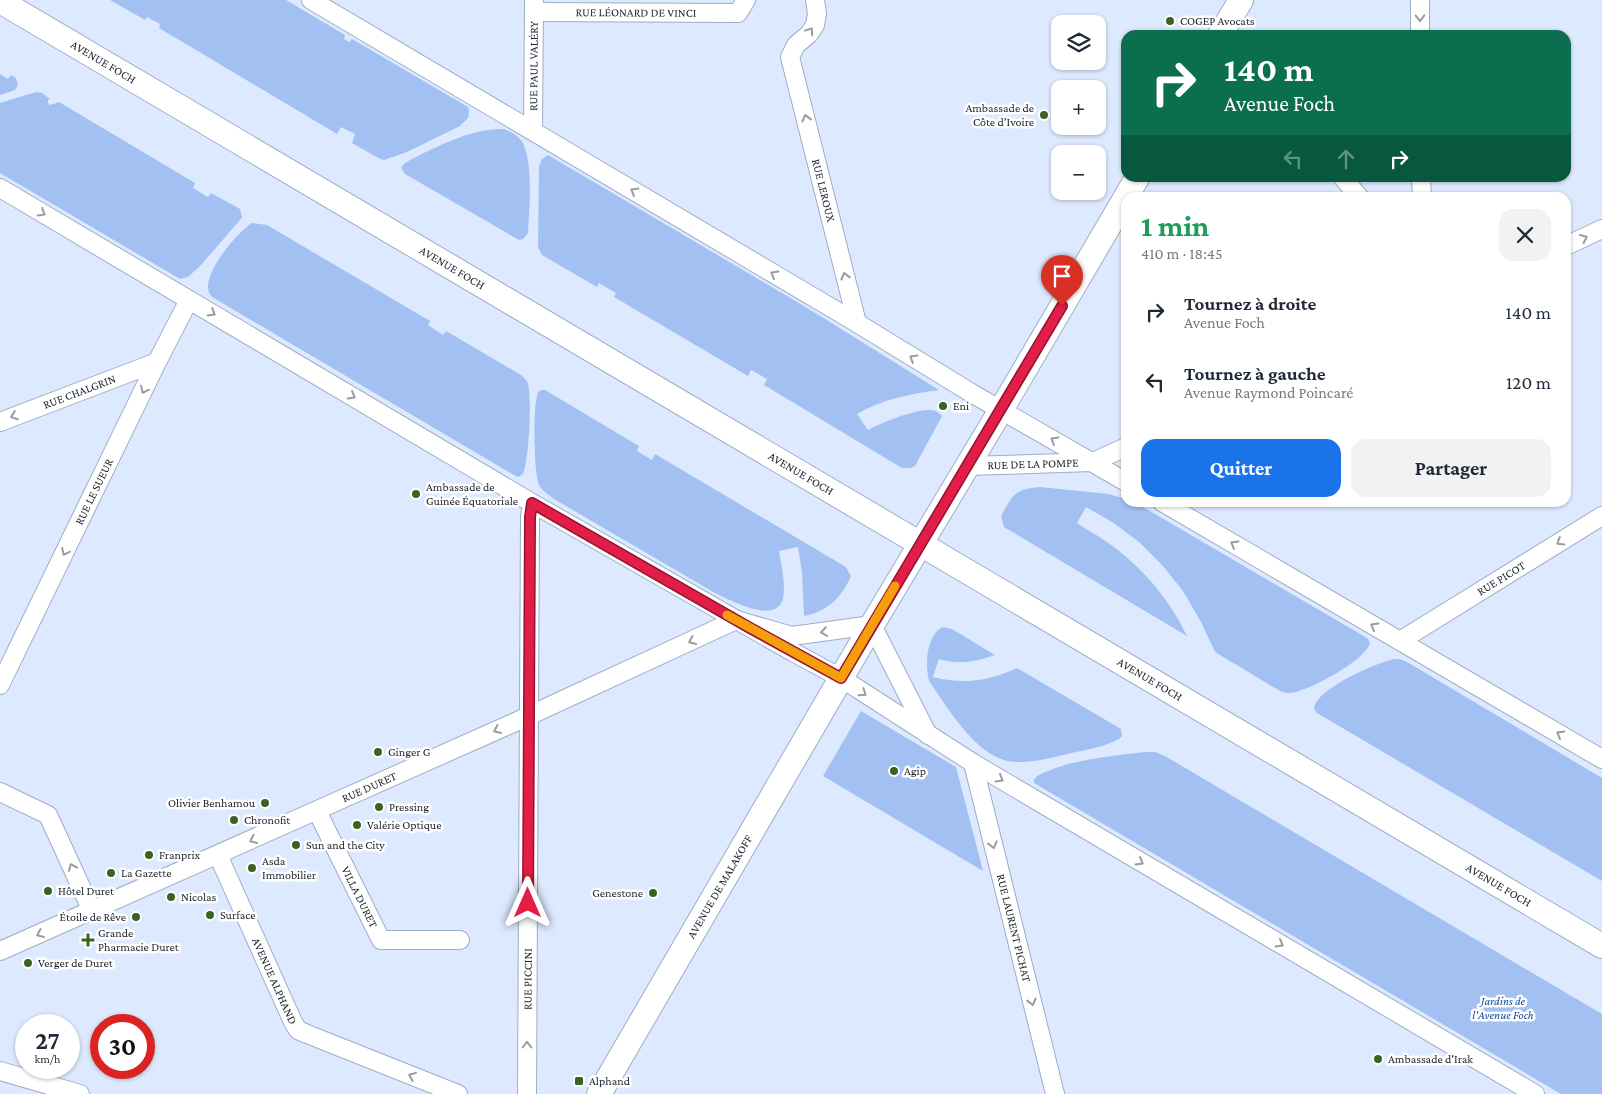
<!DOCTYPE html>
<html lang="fr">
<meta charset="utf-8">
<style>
:root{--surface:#fff;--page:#f2f2f3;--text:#1f2937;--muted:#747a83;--accent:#1a73e8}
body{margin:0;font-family:"Crimson Pro",serif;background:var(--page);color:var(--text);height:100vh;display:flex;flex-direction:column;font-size:19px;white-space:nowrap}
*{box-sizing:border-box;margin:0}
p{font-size:16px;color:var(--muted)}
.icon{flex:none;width:28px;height:28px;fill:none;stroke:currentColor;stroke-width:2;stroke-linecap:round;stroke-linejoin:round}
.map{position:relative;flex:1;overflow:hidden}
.side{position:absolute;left:1121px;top:192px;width:450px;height:315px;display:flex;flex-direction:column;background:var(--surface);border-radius:15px;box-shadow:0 1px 4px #0004}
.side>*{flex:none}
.top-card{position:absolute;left:1121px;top:30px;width:450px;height:152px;border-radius:15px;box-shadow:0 1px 4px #0004;background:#0b6e4f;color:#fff;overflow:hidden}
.tools{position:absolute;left:1051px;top:15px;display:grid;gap:10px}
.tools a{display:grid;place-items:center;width:55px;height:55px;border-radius:10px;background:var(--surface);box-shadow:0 1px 4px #0004;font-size:25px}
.speed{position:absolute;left:15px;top:1014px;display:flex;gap:10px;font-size:25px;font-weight:700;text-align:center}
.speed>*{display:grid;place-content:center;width:65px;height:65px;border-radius:50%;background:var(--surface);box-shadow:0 1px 4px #0004;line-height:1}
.speed small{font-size:12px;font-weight:400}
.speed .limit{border:8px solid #d22;background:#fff;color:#111}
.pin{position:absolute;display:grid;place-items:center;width:42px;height:42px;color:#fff;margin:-51px -21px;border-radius:50% 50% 50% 0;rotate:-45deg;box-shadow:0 0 5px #0007}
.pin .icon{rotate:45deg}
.me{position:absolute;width:55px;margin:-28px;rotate:0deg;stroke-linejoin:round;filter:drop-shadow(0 0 4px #0008)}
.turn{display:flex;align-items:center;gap:18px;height:105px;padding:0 20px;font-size:22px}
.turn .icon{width:65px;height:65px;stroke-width:2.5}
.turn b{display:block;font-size:35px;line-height:42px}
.lanes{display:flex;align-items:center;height:48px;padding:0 20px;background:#0003;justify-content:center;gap:25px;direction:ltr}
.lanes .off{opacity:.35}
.round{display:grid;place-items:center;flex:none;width:52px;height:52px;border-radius:15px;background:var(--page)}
.summary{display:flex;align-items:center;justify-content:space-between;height:85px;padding:0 20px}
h1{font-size:30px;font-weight:700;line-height:38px;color:#1e9e55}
.primary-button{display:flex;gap:10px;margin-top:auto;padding:10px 20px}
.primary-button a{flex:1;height:58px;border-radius:15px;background:var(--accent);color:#fff;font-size:20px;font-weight:700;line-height:58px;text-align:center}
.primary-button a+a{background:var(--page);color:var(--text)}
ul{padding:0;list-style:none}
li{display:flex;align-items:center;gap:15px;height:70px;padding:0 20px}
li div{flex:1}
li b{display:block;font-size:19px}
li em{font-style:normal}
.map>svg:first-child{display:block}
.green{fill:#a2c1f2}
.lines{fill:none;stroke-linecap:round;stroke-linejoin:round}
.street-casing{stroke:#9eadc5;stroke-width:20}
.secondary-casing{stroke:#9eadc5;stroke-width:26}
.street{stroke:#fff;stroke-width:18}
.secondary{stroke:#fff;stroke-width:24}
.oneway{stroke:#9a9ca0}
.route-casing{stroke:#92132f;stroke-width:12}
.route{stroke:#e11d48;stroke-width:9}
.slow{stroke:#f59e0b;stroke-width:9}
.poi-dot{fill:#396320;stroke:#fff;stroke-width:2}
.labels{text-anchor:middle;stroke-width:5;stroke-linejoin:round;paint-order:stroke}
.street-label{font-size:12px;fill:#1e242d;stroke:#fff}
.poi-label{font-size:12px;fill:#1e242d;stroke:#fff;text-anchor:start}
.park-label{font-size:12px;font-style:italic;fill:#124aa1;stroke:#fff}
</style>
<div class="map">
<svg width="1602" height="1094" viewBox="0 0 1602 1094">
<rect width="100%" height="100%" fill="#dde9fe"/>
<path class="green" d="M110,0H286L345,35L344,39L349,42L352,39L468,107L469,111L468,118L460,126L407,152L384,160L380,159L352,143L355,134L341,127L337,134L159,28L160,24L147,17L145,20Z
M0,74L8,79L11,75L16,78L18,85L15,90L0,95Z
M36,92L42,93L50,99L48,100V103L50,105L59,102L195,183L193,188L208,197L211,193L240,209L242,217L240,220L201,265L188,277L180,279L0,173V103Z
M504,129C508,131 514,133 518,137C535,151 529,211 528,233L523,239L519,240L405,174L401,168L404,164L410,160C441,145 469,129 504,129Z
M548,155L809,309L939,390C910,394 883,399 857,414L868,430C881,423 922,406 936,411C937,412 942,415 942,416L915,466L911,468H902L764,385L767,379L751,370L748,376L614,297L616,293L599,283L597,287L542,255L538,247L539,166L542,159Z
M252,223L267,225L430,321L428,325L443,335L446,331L521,375C524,378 527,380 528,384C532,400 529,459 523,474L518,477L514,475L212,297C195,281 237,232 252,223Z
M541,390H545L639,446L637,451L652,460L655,454L846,567L851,576C842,597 827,612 804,616L802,572L798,547L779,551C781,565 786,583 783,598C777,626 730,600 715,593L554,499C548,494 540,490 538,482C534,467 533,412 537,396C537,393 538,392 541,390Z
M1040,487L1108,494L1126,499V502L1138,504L1367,638L1370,643C1366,660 1309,691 1291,693C1287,694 1284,692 1280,691L1215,652L1201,622L1183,591L1163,566L1139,542L1112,522L1086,507L1077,523C1087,530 1097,535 1107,542C1141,566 1169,598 1187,636L1004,527L1001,516C1013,495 1014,489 1040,487Z
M942,627L952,629L995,655C975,662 959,665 939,659L933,677C963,685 989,681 1017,668L1121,729L1122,736C1116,744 1087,750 1076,752C1057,756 1035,763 1016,762C978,761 948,708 929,681C925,664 926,637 942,627Z
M1394,659H1400L1407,662L1602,778V881L1317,713L1314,709C1315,689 1376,663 1394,659Z
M861,711L956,767L983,871L823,776Z
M1145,752H1155L1165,756L1602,1014V1094H1561L1034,783V780L1036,777C1064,760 1112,756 1145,752Z"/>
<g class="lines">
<defs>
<g id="street">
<path d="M311,0L857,323L973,394L1126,482"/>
<path id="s1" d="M815,0L817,14L815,25L809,34L796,45L790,57L857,323"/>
<path d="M1420,0V35"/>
<path id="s2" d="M534,12L738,13L746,0"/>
<path id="s3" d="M533,131L534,2"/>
<path d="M1343,178L1360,198"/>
<path d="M1421,178L1422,198"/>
<path d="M0,188L532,503L791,651L841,678L973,763L1535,1094"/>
<path d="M1566,246L1602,229"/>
<path id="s4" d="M0,422L157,362"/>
<path id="s5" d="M967,466L1093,462L1126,447"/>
<path d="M1162,502L1602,759"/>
<path id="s6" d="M1400,641L1602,516"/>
<path id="s7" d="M0,685L157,362L189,300"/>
<path id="s8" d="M973,763L1055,1094"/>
<path d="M0,792L48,815L92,911"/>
<path id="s9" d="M317,811L381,940H460"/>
<path id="s10" d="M218,855L293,1022L298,1030L307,1034L458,1094"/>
<path id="s11" d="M0,951L511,724L736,620L792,636L872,625L928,735"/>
<path d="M0,1071L80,1094"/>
<path id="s12" d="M527,1094L530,517L532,503"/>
</g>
<g id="secondary">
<path id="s13" d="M0,1L1602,946"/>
<path d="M1220,35L1241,0"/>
<path id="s14" d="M599,1094L872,625L1001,410L1137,178"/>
</g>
</defs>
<use href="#street" class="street-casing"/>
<use href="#secondary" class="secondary-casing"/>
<use href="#street" class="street"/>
<use href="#secondary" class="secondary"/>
</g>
<defs><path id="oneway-chevron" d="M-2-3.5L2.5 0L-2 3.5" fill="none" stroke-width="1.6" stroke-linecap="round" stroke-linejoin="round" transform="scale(1.25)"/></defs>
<g class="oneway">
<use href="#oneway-chevron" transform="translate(1420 18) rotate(89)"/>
<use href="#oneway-chevron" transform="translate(810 31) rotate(-56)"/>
<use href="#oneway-chevron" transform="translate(806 118) rotate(-104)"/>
<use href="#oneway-chevron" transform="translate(634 191) rotate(-149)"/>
<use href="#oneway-chevron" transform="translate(42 213) rotate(31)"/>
<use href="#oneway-chevron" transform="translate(1584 238) rotate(-25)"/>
<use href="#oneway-chevron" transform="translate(774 274) rotate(-149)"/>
<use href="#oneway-chevron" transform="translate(845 276) rotate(-104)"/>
<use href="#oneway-chevron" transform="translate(212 313) rotate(31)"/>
<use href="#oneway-chevron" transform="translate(913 358) rotate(-149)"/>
<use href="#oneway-chevron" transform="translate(144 390) rotate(116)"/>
<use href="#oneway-chevron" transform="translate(352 396) rotate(31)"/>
<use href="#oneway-chevron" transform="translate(14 416) rotate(159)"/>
<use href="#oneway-chevron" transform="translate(1054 440) rotate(-150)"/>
<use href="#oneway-chevron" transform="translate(1560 542) rotate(148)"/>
<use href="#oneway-chevron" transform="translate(1234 544) rotate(-150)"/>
<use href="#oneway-chevron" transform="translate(65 552) rotate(116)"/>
<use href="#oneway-chevron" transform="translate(1374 626) rotate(-150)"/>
<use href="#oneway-chevron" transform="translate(824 632) rotate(172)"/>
<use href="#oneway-chevron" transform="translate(692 641) rotate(155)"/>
<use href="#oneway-chevron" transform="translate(863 693) rotate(34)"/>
<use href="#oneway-chevron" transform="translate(497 730) rotate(156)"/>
<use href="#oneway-chevron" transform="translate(1560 734) rotate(-150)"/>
<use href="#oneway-chevron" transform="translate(1000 779) rotate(30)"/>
<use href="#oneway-chevron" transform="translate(253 840) rotate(156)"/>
<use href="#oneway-chevron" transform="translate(993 845) rotate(76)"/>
<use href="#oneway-chevron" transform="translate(1140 862) rotate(30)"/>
<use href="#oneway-chevron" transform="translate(72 867) rotate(-114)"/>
<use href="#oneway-chevron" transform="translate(40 934) rotate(156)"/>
<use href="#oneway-chevron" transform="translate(1280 944) rotate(30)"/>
<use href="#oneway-chevron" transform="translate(1032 1002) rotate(76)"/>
<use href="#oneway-chevron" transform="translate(527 1045) rotate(-90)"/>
<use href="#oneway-chevron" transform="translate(412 1076) rotate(-158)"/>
</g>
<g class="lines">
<defs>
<path id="route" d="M528,903L530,517L532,503L750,628L841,678L1062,306"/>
</defs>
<use href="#route" class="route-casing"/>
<use href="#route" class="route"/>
<path class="slow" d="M727,615L841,678L895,586"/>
</g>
<g class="poi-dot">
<circle cx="1170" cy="21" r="5"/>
<circle cx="1044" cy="115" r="5"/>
<circle cx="943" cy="406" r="5"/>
<circle cx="416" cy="494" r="5"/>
<circle cx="378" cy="752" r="5"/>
<circle cx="894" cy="771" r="5"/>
<circle cx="265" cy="803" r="5"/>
<circle cx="379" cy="807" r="5"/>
<circle cx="234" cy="820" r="5"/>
<circle cx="357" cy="825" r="5"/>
<circle cx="296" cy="845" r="5"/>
<circle cx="149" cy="855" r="5"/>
<circle cx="252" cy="868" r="5"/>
<circle cx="111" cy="873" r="5"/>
<circle cx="48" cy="891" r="5"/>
<circle cx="653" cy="893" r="5"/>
<circle cx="171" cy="897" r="5"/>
<circle cx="210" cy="915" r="5"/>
<circle cx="136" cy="917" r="5"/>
<path d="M85.5 932.5h5v5h5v5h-5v5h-5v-5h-5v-5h5z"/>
<circle cx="28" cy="963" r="5"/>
<circle cx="1378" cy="1059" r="5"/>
<rect x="574" y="1076" width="10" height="10" rx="2.5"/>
</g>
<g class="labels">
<g class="street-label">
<text dy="4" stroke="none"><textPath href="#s2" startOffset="102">RUE LÉONARD DE VINCI</textPath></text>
<text dy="4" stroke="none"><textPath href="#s13" startOffset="120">AVENUE FOCH</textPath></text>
<text dy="4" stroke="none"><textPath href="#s3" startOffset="65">RUE PAUL VALÉRY</textPath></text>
<text dy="4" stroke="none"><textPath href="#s1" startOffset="204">RUE LEROUX</textPath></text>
<text dy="4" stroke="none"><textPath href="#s13" startOffset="525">AVENUE FOCH</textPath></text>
<text dy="4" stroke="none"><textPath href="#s4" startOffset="85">RUE CHALGRIN</textPath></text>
<text dy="4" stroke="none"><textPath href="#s5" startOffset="66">RUE DE LA POMPE</textPath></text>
<text dy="4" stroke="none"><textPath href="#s13" startOffset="930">AVENUE FOCH</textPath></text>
<text dy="4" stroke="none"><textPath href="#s7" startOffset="215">RUE LE SUEUR</textPath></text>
<text dy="4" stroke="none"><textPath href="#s6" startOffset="119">RUE PICOT</textPath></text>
<text dy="4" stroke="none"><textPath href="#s13" startOffset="1335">AVENUE FOCH</textPath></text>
<text dy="4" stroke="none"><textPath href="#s11" startOffset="404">RUE DURET</textPath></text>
<text dy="4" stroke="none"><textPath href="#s13" startOffset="1740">AVENUE FOCH</textPath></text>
<text dy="4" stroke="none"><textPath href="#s14" startOffset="240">AVENUE DE MALAKOFF</textPath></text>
<text dy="4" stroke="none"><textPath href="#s9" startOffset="96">VILLA DURET</textPath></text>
<text dy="4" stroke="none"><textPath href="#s8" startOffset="170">RUE LAURENT PICHAT</textPath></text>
<text dy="4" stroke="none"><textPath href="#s12" startOffset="115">RUE PICCINI</textPath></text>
<text dy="4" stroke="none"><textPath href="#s10" startOffset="138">AVENUE ALPHAND</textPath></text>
</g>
<g class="poi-label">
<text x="1180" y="25">COGEP Avocats</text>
<text x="1034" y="112" text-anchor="end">Ambassade de<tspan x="1034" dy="14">Côte d’Ivoire</tspan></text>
<text x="953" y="410">Eni</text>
<text x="426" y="491">Ambassade de<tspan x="426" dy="14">Guinée Équatoriale</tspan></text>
<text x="388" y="756">Ginger G</text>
<text x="904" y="775">Agip</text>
<text x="255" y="807" text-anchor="end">Olivier Benhamou</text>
<text x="389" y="811">Pressing</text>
<text x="244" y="824">Chronofit</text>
<text x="367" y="829">Valérie Optique</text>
<text x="306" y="849">Sun and the City</text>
<text x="159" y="859">Franprix</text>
<text x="262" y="865">Asda<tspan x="262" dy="14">Immobilier</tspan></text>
<text x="121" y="877">La Gazette</text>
<text x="58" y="895">Hôtel Duret</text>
<text x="643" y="897" text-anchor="end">Genestone</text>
<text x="181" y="901">Nicolas</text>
<text x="220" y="919">Surface</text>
<text x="126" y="921" text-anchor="end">Étoile de Rêve</text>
<text x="98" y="937">Grande<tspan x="98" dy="14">Pharmacie Duret</tspan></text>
<text x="38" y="967">Verger de Duret</text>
<text x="1388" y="1063">Ambassade d'Irak</text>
<text x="589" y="1085">Alphand</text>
</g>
<g class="park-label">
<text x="1503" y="1005">Jardins de<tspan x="1503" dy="14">l'Avenue Foch</tspan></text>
</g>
</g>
</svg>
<div class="tools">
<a><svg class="icon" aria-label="layers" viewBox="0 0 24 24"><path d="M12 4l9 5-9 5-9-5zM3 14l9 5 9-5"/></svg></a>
<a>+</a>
<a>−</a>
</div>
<div class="speed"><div>27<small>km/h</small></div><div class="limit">30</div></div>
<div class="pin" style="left:1062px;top:306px;background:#d93025"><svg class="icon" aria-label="arrive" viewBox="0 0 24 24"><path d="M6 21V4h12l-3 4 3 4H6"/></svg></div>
<svg class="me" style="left:528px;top:903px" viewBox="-20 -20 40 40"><path d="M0-17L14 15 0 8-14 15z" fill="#e11d48" stroke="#fff" stroke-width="4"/></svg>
<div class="top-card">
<div class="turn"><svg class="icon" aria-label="right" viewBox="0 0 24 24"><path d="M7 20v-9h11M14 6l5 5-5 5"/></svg><div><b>140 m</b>Avenue Foch</div></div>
<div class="lanes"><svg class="icon off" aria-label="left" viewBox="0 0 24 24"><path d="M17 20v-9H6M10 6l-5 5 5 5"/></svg><svg class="icon off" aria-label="ahead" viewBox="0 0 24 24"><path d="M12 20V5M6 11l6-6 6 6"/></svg><svg class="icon" aria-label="right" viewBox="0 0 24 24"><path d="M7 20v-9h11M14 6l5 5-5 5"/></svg></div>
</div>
<section class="side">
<div class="summary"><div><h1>1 min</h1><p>410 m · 18:45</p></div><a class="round"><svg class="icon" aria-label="close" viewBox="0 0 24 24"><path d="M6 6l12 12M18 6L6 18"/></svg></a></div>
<ul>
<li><svg class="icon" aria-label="right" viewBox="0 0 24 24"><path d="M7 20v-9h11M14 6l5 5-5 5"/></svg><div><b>Tournez à droite</b><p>Avenue Foch</p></div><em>140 m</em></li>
<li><svg class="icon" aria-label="left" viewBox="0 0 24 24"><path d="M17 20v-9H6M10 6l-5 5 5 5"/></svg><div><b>Tournez à gauche</b><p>Avenue Raymond Poincaré</p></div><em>120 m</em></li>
</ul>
<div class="primary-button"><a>Quitter</a><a>Partager</a></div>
</section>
</div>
